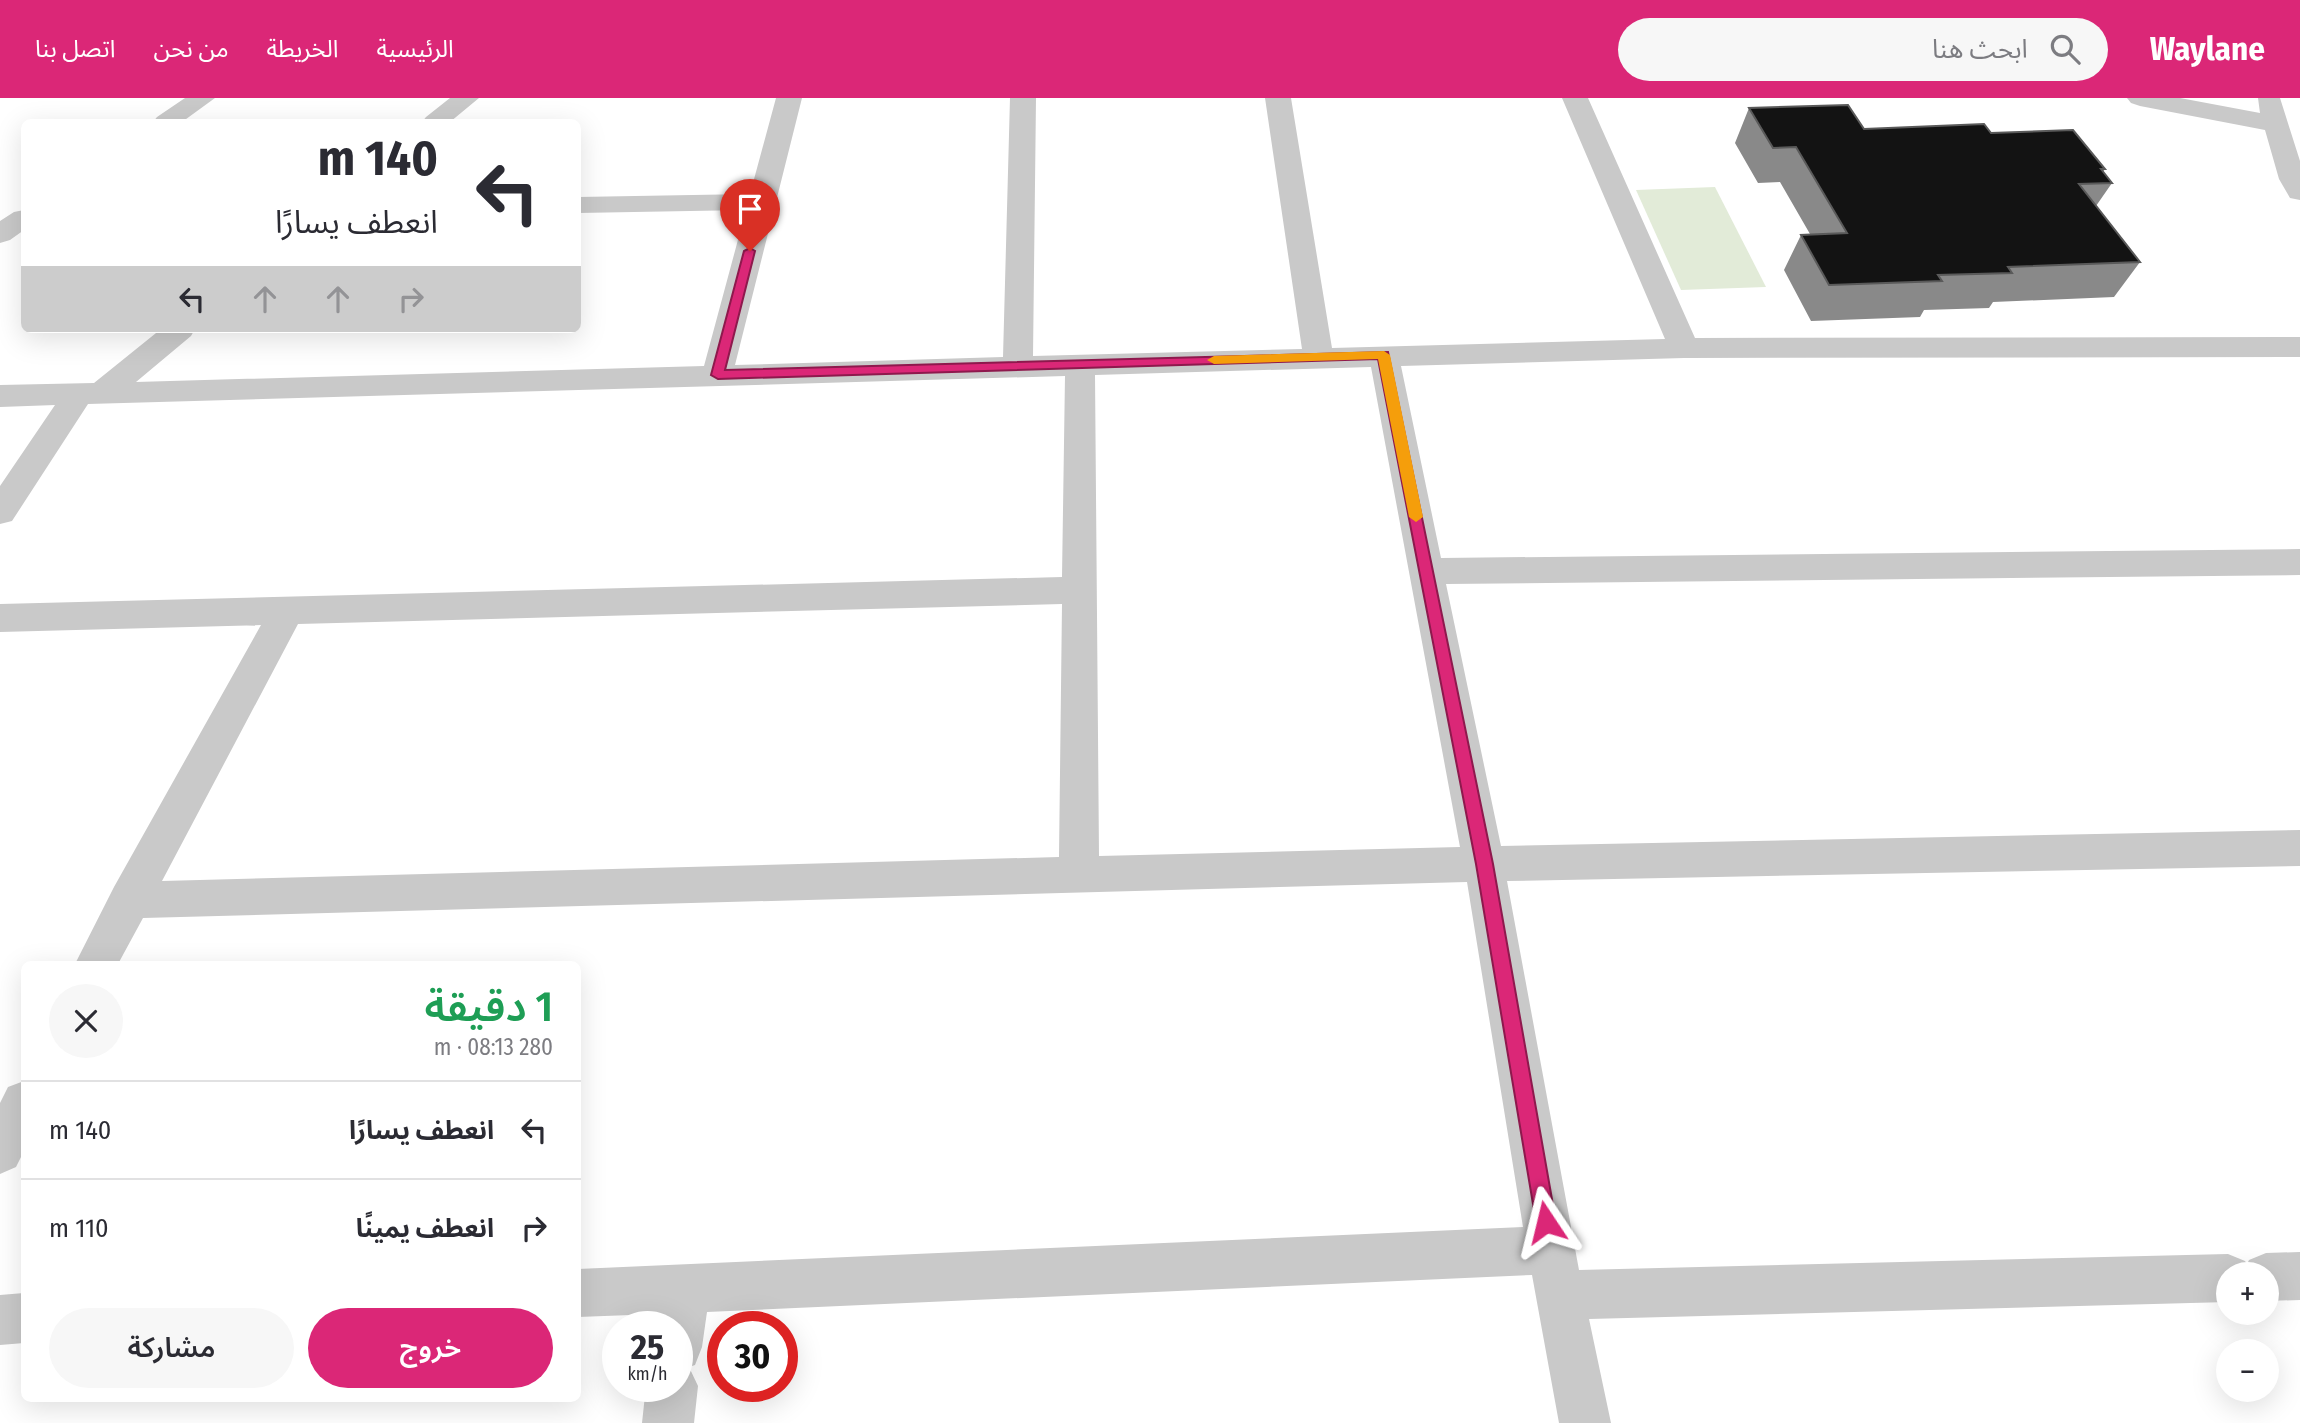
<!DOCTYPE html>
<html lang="ar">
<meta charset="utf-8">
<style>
:root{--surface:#fff;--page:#f7f7f7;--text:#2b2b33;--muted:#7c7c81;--line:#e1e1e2;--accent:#db2777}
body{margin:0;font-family:"Fira Sans Condensed","Noto Sans Arabic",sans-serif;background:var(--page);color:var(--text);direction:rtl;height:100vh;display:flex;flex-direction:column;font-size:26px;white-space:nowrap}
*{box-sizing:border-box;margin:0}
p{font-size:23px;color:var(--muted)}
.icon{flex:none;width:38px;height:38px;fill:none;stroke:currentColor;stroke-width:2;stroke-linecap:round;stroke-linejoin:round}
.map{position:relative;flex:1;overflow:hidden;direction:ltr}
.side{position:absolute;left:21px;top:863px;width:560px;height:441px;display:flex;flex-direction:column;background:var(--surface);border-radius:10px;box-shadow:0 7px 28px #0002;direction:rtl}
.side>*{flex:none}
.guide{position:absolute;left:21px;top:21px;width:560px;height:214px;border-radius:10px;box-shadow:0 7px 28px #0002;direction:rtl;background:#fff;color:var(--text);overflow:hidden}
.fabs{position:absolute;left:2216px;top:1164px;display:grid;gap:14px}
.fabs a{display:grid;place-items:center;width:63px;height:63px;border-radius:50%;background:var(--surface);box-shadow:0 7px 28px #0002;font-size:35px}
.speed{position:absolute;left:602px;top:1213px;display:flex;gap:14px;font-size:35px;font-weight:700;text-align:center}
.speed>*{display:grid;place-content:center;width:91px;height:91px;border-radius:50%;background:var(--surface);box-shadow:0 7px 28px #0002;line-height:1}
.speed small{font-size:18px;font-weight:400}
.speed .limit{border:10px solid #d22;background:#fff;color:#111}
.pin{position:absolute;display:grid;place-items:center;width:60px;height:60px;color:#fff;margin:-72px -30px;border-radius:50% 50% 50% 0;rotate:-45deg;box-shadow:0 0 7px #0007}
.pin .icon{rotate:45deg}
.me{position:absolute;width:77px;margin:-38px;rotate:350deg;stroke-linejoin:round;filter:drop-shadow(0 0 5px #0008)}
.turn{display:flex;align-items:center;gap:24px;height:147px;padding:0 28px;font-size:32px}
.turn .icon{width:91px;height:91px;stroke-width:2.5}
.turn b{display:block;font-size:49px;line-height:60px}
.lanes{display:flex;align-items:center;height:66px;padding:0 28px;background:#0003;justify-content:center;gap:35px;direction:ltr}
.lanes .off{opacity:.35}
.round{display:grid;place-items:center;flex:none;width:74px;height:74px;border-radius:37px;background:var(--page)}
.summary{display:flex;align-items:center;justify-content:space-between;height:119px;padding:0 28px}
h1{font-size:42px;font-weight:600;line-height:52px;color:#1e9e55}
.action{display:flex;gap:14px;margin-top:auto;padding:14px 28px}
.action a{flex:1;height:80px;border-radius:42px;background:var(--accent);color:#fff;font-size:28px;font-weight:600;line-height:80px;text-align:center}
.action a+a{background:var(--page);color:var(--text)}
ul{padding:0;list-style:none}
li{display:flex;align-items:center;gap:21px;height:98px;padding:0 28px;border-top:2px solid var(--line)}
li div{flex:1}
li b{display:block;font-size:26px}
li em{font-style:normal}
header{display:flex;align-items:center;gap:42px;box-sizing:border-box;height:98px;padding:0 35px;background:var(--accent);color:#fff}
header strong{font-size:33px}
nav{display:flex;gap:38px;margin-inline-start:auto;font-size:24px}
.search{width:490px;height:63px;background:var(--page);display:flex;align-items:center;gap:18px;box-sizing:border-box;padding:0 24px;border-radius:38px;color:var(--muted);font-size:26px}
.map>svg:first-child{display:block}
.green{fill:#e2ebd8}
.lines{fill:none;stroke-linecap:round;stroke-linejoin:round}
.minor{fill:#c9c9c9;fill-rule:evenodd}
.wall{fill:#898989}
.building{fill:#131313;stroke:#5a5a5a;stroke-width:2}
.route{fill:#db2777;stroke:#8e194d;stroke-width:2}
.slow{fill:#f59e0b}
</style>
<header>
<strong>Waylane</strong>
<div class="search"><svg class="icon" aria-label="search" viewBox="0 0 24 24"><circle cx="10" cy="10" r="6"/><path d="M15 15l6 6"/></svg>ابحث هنا</div>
<nav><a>الرئيسية</a><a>الخريطة</a><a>من نحن</a><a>اتصل بنا</a></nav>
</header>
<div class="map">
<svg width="2300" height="1325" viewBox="0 0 2300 1325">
<rect width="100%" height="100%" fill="#fff"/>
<path class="green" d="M1715,89L1766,189L1681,192L1636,92Z"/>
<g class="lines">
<path class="minor" d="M185,0H215L182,24H153L157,19Z
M450,0H479L450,24H422L426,19Z
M776,0H802L735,267L1003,259L1010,0H1036L1033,258L1302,251L1265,0H1291L1332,250L1665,241L1562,0H1588L1695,240L2300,239V259L1684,260L1401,268L1441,460L2300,451V477L1446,486L1501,748L2300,732V768L1507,783L1579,1172L2228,1156L2245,1163L2247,1166L2249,1162L2266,1155L2300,1154V1202L2266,1203V1176H2228V1204L1589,1221L1611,1325H1559L1532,1177L707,1214L702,1249L695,1267L689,1269L698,1288L694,1325H642L646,1288H677V1228H655L657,1216L578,1219V1171L1523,1129L1467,784L143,820L118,866H75L114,789L261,527L0,534V506L1062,479L1065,278L88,306L12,423L0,426V388L55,307L0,309V287L94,285L161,231H195L191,238L136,284L704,268L746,112L578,115V99L750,96ZM1371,269L1460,749L1099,758L1095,277ZM1062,506L1059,759L162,783L298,526Z
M2127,0H2180L2260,15L2258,0H2280L2300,63V102L2290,100L2279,81L2265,32L2140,8L2131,5Z
M24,112V132L10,142L0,145V123L14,114Z
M24,983V1053L16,1069L0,1076V1005L8,989Z
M24,1195V1245L0,1247V1197Z"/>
</g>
<path class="wall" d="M1749,10L1864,31L1991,35L2105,71L2103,74L2112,85L2096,108L2140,164L2114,199L1993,204L1989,210L1924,212L1920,219L1811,223L1784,172L1801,137L1810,136L1780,84L1758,85L1735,45Z"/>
<path class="building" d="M1848,7L1864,31L1984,26L1991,35L2073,32L2105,71H2101L2112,85L2079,86L2140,164L2008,169L2012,175L1938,177L1942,183L1829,187L1801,137L1847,135L1796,49L1773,50L1749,10Z"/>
<path class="route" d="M750,150L755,153L725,272L1388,254L1493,766L1556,1124L1553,1131L1546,1134L1539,1131L1536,1124L1476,766L1378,261L718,281L711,277L744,153Z"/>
<path class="slow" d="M1384,253L1390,257L1423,419L1416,424L1409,419L1378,261L1214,266L1207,262L1214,258Z"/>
</svg>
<div class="fabs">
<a>+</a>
<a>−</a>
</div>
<div class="speed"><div>25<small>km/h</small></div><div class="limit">30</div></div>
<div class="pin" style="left:750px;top:153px;background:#d93025"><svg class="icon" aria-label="arrive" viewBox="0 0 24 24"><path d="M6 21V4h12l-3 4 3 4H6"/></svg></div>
<svg class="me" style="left:1546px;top:1124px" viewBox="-20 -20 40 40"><path d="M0-17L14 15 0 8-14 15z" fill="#db2777" stroke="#fff" stroke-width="4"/></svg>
<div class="guide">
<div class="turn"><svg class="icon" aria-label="left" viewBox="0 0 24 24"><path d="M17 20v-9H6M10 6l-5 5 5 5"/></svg><div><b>140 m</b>انعطف يسارًا</div></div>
<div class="lanes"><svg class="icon" aria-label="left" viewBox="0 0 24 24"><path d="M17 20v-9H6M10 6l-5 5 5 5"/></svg><svg class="icon off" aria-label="ahead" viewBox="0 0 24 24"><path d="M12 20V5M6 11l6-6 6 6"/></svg><svg class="icon off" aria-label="ahead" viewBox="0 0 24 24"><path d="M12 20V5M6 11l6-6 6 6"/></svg><svg class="icon off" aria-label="right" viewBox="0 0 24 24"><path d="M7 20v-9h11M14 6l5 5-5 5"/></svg></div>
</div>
<section class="side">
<div class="summary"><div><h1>1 دقيقة</h1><p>280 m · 08:13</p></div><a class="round"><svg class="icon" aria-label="close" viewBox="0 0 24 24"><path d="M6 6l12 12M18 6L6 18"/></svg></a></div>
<ul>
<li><svg class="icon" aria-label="left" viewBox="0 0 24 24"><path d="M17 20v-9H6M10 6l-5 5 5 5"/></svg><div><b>انعطف يسارًا</b></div><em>140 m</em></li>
<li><svg class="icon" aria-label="right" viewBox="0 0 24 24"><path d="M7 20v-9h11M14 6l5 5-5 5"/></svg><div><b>انعطف يمينًا</b></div><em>110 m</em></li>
</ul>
<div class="action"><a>خروج</a><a>مشاركة</a></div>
</section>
</div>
